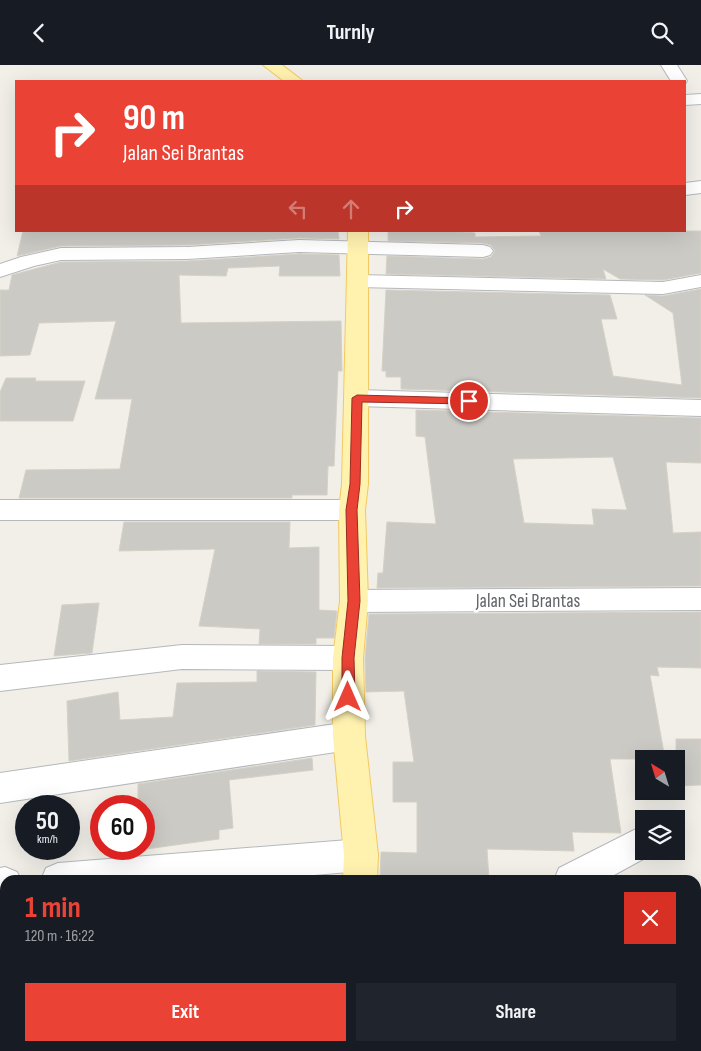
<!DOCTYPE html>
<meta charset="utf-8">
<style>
:root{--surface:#171b24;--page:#20242c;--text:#f1f3f6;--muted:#9ea1a6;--accent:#ea4335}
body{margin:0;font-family:"Sofia Sans Condensed",sans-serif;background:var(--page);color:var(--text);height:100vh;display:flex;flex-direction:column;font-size:19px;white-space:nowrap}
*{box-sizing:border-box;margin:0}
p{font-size:16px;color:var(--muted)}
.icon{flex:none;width:28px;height:28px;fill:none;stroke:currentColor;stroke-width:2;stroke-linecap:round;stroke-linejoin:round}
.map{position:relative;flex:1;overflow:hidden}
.sheet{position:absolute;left:0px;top:810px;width:701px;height:176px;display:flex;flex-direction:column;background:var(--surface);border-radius:15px 15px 0 0;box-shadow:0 5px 20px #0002}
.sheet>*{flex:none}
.top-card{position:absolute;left:15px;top:15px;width:671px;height:152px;border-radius:0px;box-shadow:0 5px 20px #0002;background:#ea4335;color:#fff;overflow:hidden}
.needle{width:32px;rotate:322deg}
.buttons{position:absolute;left:635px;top:685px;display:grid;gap:10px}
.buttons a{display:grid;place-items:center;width:50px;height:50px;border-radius:0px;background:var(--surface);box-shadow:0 5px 20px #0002;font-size:25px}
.speed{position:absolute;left:15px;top:730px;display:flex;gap:10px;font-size:25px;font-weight:700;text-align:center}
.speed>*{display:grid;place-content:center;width:65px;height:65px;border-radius:50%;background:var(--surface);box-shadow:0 5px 20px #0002;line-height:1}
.speed small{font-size:12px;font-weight:400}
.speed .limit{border:8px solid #d22;background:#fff;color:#111}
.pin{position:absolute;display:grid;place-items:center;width:42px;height:42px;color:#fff;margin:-21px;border:2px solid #fff;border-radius:50%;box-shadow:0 1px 5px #0007}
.me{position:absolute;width:55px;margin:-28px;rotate:0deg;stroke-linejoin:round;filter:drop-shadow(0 0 4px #0008)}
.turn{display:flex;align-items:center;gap:18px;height:105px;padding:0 25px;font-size:22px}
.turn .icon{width:65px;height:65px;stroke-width:2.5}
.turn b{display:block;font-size:35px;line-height:42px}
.lanes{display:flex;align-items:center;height:48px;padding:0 25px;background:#0003;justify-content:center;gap:25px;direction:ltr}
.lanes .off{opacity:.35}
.round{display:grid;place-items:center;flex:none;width:52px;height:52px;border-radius:0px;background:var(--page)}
.summary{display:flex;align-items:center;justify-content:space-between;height:85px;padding:0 25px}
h1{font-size:30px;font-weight:700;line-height:38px;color:var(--accent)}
.cta{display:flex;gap:10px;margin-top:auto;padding:10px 25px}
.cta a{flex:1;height:58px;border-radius:0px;background:var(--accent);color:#fff;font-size:20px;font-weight:700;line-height:58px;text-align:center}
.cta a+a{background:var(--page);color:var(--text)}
header{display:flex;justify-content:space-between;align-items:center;height:65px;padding:0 25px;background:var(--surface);font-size:22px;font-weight:700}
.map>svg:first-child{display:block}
.building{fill:#cccac5;stroke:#d6d1c6;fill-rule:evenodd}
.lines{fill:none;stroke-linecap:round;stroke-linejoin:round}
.minor-casing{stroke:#b5b8bc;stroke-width:2}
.secondary-casing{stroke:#b6babf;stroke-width:2}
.primary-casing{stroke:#f2c960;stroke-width:2}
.minor{fill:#fff;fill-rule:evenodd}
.secondary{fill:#fff;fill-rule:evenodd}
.primary{fill:#fff2af;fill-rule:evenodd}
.route{fill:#ea4335;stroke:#982c22}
.labels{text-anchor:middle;stroke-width:5;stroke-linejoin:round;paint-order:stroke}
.street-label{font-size:19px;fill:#5f6368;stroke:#fff}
</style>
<header><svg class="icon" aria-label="back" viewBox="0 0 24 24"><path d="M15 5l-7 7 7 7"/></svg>Turnly<svg class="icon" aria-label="search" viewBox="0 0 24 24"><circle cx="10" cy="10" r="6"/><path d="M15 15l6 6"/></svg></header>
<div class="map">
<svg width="701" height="986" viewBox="0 0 701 986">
<rect width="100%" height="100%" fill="#f1efe8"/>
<path class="building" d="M23,166H338L339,174L299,173L187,180L61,181L17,191Z
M388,166H451L475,168V172L541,171L539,166H701V208L663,215L620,214L603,204L606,214L386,209L387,191L483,194L491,192L495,186L491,180L483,178L388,176Z
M299,189L339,190L340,211H279L280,201L228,203L226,211L179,210L181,258L341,256L342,306H338L334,401H328L327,430H292V433H19L26,405L120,404L132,334H95L116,256L39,258L30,290L0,291V225H9L12,210L61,197L187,196Z
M701,224V333L401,324V312H386V306H382L386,225L610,230L617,254H601L613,311L682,320L673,248L645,230L663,231Z
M6,313H36L35,316H85L73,356H0V327Z
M416,345L701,353V398L666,397L673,468L701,467V521L377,523L378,508H383L387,457L436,459L425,372L416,371ZM613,392L627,445L592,444L594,460L524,458L513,394Z
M124,457H290L289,483L319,482V545L337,546L334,573H316V579H259L260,564L199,561L215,484L119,486Z
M99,538L92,588L54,591L62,540Z
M701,547V603L657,602L659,611L650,610L665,694H610L621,768L572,767L574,786L487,784L489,815H380L381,787L417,788V737H393V697H414L404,626L366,627L365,593L369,549Z
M257,606L316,607L315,660L69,696L67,636L118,627L120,655L173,652L177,618L257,617Z
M676,674H701V720L676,721Z
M312,693L313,705L229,715L233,763L219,765V774L139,785L144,784V741H138V719Z"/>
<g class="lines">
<defs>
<path id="minor" d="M661,0H677L687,16L685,19V16H671Z
M701,116V128L685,130V118Z
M299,175L483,180L490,182L493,186L490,190L483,192L299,187L187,194L61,195L34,201L0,212V199L21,192L61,183L187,182Z
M358,210L663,217L701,210V222L663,229L358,222L351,220L347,216L351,212Z
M357,325L701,335V351L357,341L349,339L345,333L349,327Z
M0,435H352L361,438L365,445L361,452L352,455H0Z
M701,523V545L354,547L344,544L340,536L344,528L354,525Z
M182,580L348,581L359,584L363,593L359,602L348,605L182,604L0,626V600Z
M349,657L360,661L365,671L360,681L349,685L0,738V708Z
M644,760V786L656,787L605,815H554L559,803Z
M361,774L373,779L378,790L373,801L361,806L256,815H41L46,803L58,798Z
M5,802L17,807L21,815H5V836L0,837V803Z"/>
<path id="secondary" d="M701,29V39L685,40V30Z"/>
<path id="primary" d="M263,0H282L303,16H284Z
M348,166H368V419L365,445L368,536L363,593L365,671L378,790L377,815H343L344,790L333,671V593L340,536L339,445L342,419Z
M338,981H376V986H338Z"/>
</defs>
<use href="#minor" class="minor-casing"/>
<use href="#secondary" class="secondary-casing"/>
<use href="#primary" class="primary-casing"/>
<use href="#minor" class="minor"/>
<use href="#secondary" class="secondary"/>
<use href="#primary" class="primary"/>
</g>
<path class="route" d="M357,330L469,333L474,336L469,339L362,337L360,419L357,445L360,536L354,593L355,632L353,636L348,638L344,636L342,632V593L348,536L346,445L350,419L352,333Z"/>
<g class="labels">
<g class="street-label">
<text x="528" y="542">Jalan Sei Brantas</text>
</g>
</g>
</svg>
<div class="buttons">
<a><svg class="needle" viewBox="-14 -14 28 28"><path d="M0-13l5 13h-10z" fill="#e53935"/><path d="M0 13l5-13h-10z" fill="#9ea1a6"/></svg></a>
<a><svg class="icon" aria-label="layers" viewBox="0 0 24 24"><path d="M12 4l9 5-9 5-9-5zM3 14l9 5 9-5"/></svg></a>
</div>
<div class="speed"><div>50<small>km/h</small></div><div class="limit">60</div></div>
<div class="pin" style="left:469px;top:336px;background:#d93025"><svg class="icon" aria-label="arrive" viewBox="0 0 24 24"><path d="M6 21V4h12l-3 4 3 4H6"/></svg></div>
<svg class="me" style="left:348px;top:632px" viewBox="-20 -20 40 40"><path d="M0-17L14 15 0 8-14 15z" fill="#ea4335" stroke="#fff" stroke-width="4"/></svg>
<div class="top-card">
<div class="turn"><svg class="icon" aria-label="right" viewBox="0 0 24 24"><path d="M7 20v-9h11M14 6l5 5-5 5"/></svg><div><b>90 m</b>Jalan Sei Brantas</div></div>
<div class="lanes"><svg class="icon off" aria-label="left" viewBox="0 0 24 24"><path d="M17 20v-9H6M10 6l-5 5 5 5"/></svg><svg class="icon off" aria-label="ahead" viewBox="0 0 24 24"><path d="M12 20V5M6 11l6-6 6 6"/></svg><svg class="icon" aria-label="right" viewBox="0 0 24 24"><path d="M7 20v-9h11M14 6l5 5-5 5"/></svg></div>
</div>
<section class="sheet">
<div class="summary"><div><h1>1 min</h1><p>120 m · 16:22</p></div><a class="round" style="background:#d93025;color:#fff"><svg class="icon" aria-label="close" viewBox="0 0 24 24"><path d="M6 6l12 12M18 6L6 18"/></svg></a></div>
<div class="cta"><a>Exit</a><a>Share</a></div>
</section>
</div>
